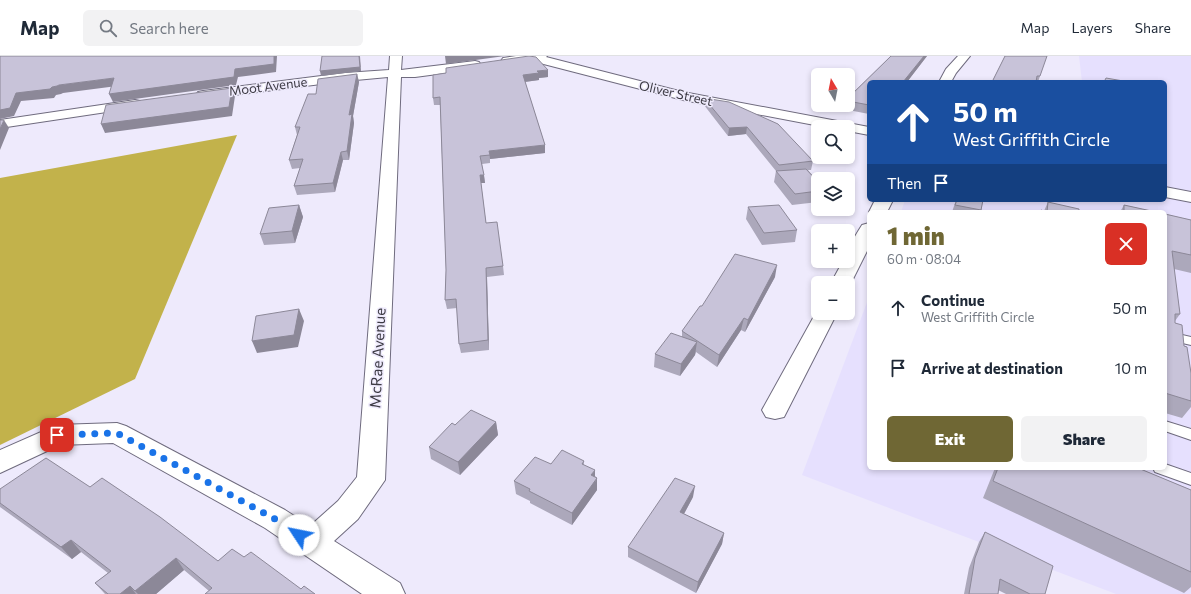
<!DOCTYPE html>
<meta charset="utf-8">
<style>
:root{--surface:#fff;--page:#f2f2f3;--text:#1f2937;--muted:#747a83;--line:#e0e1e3;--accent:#6f6734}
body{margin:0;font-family:Commissioner,sans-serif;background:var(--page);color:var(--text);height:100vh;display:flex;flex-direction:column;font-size:15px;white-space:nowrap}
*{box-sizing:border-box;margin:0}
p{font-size:13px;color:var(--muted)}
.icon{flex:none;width:22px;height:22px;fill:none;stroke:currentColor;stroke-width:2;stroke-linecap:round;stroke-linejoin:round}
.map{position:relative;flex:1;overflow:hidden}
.panel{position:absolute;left:867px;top:154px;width:300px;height:260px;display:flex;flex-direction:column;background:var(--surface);border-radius:6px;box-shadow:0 2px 6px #0003}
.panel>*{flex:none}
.guide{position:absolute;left:867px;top:24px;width:300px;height:122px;border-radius:6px;box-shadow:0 2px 6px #0003;background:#1a4fa0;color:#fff;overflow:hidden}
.needle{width:26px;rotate:350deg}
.buttons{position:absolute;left:811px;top:12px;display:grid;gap:8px}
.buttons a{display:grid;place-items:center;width:44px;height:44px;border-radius:6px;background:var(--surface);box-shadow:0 2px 6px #0003;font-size:20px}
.pin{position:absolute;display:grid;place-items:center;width:34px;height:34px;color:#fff;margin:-17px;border-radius:8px;box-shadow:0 2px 6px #0006}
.me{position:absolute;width:44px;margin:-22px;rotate:304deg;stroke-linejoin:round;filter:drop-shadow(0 0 3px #0008)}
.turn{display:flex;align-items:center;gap:14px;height:84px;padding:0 20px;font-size:18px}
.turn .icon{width:52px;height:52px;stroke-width:2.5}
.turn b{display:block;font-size:28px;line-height:34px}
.then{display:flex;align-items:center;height:38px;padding:0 20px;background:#0003;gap:8px;font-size:15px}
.round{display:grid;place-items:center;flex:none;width:42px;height:42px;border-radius:6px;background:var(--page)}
.summary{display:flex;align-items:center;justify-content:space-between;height:68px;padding:0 20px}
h1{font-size:24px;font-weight:800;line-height:30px;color:var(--accent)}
.cta{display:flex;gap:8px;margin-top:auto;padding:8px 20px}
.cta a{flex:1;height:46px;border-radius:6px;background:var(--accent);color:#fff;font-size:16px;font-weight:800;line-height:46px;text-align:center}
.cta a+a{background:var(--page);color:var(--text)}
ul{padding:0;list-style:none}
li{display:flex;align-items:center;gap:12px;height:60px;padding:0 20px}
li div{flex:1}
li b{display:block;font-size:15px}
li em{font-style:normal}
header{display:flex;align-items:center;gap:24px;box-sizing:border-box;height:56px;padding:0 20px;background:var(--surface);border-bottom:1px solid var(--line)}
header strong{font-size:19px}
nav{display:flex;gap:22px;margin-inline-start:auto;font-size:14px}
.search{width:280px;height:36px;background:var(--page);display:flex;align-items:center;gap:10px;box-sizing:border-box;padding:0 14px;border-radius:6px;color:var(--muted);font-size:15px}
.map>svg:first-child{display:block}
.built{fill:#e6e0fe}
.forest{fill:#c2b24b}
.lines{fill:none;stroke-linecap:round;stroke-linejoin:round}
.lane-casing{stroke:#6f6b7e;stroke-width:2}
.street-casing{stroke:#6f6b7e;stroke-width:2}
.lane{fill:#fff;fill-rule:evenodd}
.street{fill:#fff;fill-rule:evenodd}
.wall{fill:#aca8bb}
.shaded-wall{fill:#8c8898}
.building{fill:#c8c3d9;stroke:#8c8898}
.route{stroke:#1a73e8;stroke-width:7;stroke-dasharray:0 12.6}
.labels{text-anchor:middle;stroke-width:3;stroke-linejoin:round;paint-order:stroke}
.far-street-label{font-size:13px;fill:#3d3b44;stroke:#eeeafc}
.street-label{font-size:15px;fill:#3d3b44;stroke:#eeeafc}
</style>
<header>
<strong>Map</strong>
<div class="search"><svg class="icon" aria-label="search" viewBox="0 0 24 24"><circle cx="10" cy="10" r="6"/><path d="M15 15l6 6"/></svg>Search here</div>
<nav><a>Map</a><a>Layers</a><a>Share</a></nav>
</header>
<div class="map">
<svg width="1191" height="538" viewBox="0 0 1191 538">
<rect width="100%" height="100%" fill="#eeeafc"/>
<path class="built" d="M1079,0H1191V538H1116L802,419L869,241V412H1165V156H901L905,144H1165V26H1082Z"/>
<path class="forest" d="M237,79L135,323L0,389V122Z"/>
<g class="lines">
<defs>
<path id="lane" d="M1165,275L1191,281V289L1165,283Z
M1165,365L1191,373V384L1165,375Z
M1165,408L1191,417V429L1155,416L1153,412H1165Z"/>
<path id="street" d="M390,0H402L401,14L475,5L479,6L481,9L479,12L475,13L415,21H401L385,424L358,463L334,485L400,527L405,538H362L265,472L113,387L60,389L0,417V394L57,369L117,367L126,370L285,454L310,470L338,445L357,421L388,21L345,25L203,43L198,42L196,39L198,36L203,35L345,17L389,14Z
M516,0H547L546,1L683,36L869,71V79L848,75V71H825L683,44L532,5L507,9L503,8L501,5L503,2Z
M958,0H970L956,17L951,26H939L946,13Z
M135,44L140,45L142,48L140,51L0,72V64Z
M1165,131L1191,136V146L1165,141Z
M875,144H893L887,156H869Z
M869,167V191L851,227L848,231V227H831L843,205H848C848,191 855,180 862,169Z
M818,253V257H837L784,361L775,363L766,361L762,354Z"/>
</defs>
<use href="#lane" class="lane-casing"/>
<use href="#street" class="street-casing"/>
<use href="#lane" class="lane"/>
<use href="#street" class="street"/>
</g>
<path class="wall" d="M891,0H927L907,26H869V58L843,53L844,49H848V42Z
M1005,0L1040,20L1038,26H992Z
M357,18L359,26L353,60L354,67L349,104H343L335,136L297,139L294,130L300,112L292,113L289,104L297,79L295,71L316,38Z
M433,19L548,21L539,22V24L525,26L545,89V97L490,103V107L482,108L485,127H481L486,167L503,210L504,219L487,221L489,294L461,297L459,288L457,252L447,253L445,244L446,214L440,49H434L433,42Z
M704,42L813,105L811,114H808L818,126V146L792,149L774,126L776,115L746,78L728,80L704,49Z
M956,144H983L981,156H952Z
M1048,146L1079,156H1040L1041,154L1044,155Z
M299,149L303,161L295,187L264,189L260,178Z
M1124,149L1156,156H1120Z
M748,151L797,174L795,186L762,189L746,163Z
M1165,158L1191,164V217L1174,213L1180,258L1175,265V267L1184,290L1191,317V351L1182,362L1165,357Z
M775,221L745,276L741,274L717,311L696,296L695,299L680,320L654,311L655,298L682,281V275L702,250Z
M496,366L498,379L460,419L431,403L429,391L455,369Z
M584,405V409L597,422V434L572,469L530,447V445L516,438L514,425L551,408Z
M995,412H1138L1191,434V531L1184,537L983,442Z
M90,431L218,505L244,501L301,533L315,538L209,535L184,514L156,538H105L95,527L108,517L81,496L72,503L0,451V433Z
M693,441L684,458L724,477L722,488L696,537L628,501V491Z
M985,476L1045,538H1006L998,534V538H964L969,512L979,486Z"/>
<path class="shaded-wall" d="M274,0H277L276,16L238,21L236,29L113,46L109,38Z
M360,0L361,15L321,20L320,15Z
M445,0H505L446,8Z
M924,0H927L907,26H903Z
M548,14V21L539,22V24L524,26L523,19L537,15Z
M357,18L359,26L353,60L354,67L349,104L347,95L349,59Z
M114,22L117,30L63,37L61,38L56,39L54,42L21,45L14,60L0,63V54L16,37L52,31L59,29Z
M232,32L235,40L232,60L105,77L101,68Z
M4,64L9,72L0,94V73Z
M747,71L746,78L728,80L729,72Z
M545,89V97L490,103L489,95Z
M341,96L343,104L335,136L333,127Z
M480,119H484L485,127H481Z
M299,149L303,161L295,187L292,175Z
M777,209L775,221L745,276L748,264Z
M486,212L487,221L489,294L488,284Z
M299,253L304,265L298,291L257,297L252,285Z
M744,262L741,274L717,311L719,299Z
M697,286L695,299L680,320L681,308Z
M496,366L498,379L460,419L458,406Z
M595,414V426L597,422V434L572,469V457L591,419Z
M695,430L693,441L679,467L680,456Z
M724,477L722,488L696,537L698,526Z
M71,484L81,496L72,503L61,491Z
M176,502L184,514L156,538H138L135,535Z
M130,530L136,538H120Z"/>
<path class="building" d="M0,0H274V8L235,13L234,21L109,38L114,22L59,29L57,30L52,31L50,33L16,37L10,52L0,54Z
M322,0H359L360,11L320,15Z
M529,0L536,1L548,14L537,15L539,17L523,19L545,89L489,95L490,99L480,100L484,119H480L486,167L497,166L503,210L486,212L488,284L459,288L456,243L445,244L446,214L440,41L433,42V19L446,17V12Z
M891,0H924L903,26H869V49L848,45V42Z
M1005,0H1047L1040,20H1037L1036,26H992Z
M357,18L349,59L352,58L347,95L341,96L333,127L294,130L303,103L289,104L300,71H295L308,38H316L318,23Z
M1106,22L1129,26H1104Z
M232,32L229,51L101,68L106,49Z
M704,42L729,46L778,68L813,105L779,109L747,71L729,72Z
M0,64H4L0,73Z
M806,113L818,126V135L795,138L776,115Z
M957,144H983L981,154L955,149Z
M1048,146L1079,153V156H1040L1041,154L1047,156Z
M299,149L292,175L260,178L269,152Z
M779,149L797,174L764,177L748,151Z
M1124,149L1156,156H1124Z
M1165,158L1191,164V199L1172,195L1180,258H1175V267L1182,269L1184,290L1187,291L1191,317V345L1165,337Z
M735,198L777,209L748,264L744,262L719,299L682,275L700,250H702Z
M299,253L294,279L252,285L256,260Z
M671,277L697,286L681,308L655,298Z
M471,354L496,366L458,406L429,391L452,367L455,369Z
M562,394L584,405L582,408L595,414L591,419L597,422L572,457L529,435L530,433L514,425L535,401L551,408Z
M46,402L90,431L102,422L160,461L218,505L232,493L244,501L251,496L301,533L304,530L315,538H205L212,532L176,502L135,535L130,530L120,538H108L95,527L111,515L71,484L61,491L0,447V433Z
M998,412H1138L1191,434V516L993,425Z
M675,422L695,430L680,456L724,477L698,526L628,491Z
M985,476L1053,510L1045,538H1030L1000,523L998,538H969L975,502Z"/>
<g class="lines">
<path class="route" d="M57,379L117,377L275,463L299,479"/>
</g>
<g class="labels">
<g class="far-street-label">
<text transform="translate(268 30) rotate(-7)" y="5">Moot Avenue</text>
<text transform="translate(676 37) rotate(13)" y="5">Oliver Street</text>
</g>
<g class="street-label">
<text transform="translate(378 302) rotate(-87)" y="5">McRae Avenue</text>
</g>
</g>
</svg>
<div class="buttons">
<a><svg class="needle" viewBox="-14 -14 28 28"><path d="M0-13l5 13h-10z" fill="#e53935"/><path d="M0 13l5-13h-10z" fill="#747a83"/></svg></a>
<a><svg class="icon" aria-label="search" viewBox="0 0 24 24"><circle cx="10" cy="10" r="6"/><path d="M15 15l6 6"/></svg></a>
<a><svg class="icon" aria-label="layers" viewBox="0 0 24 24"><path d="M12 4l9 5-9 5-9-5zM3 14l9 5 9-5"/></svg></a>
<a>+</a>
<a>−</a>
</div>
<div class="pin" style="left:57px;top:379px;background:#d93025"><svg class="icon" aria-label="arrive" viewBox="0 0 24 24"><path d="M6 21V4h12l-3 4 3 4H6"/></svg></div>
<svg class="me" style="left:299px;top:479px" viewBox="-20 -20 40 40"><circle r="19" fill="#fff"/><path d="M0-13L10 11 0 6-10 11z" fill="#1a73e8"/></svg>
<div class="guide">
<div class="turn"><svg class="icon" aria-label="ahead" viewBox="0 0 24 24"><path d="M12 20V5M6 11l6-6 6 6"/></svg><div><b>50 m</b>West Griffith Circle</div></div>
<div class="then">Then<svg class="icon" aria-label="arrive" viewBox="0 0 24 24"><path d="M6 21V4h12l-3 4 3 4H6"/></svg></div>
</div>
<section class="panel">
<div class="summary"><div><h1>1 min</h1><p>60 m · 08:04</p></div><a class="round" style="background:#d93025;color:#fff"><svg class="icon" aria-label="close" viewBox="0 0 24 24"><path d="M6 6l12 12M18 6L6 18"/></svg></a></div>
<ul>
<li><svg class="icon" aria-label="ahead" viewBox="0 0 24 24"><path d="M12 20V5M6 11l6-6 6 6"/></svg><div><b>Continue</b><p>West Griffith Circle</p></div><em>50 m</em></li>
<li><svg class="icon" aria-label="arrive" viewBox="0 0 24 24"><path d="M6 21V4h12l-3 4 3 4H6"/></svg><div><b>Arrive at destination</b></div><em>10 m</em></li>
</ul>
<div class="cta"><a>Exit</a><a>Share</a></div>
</section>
</div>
